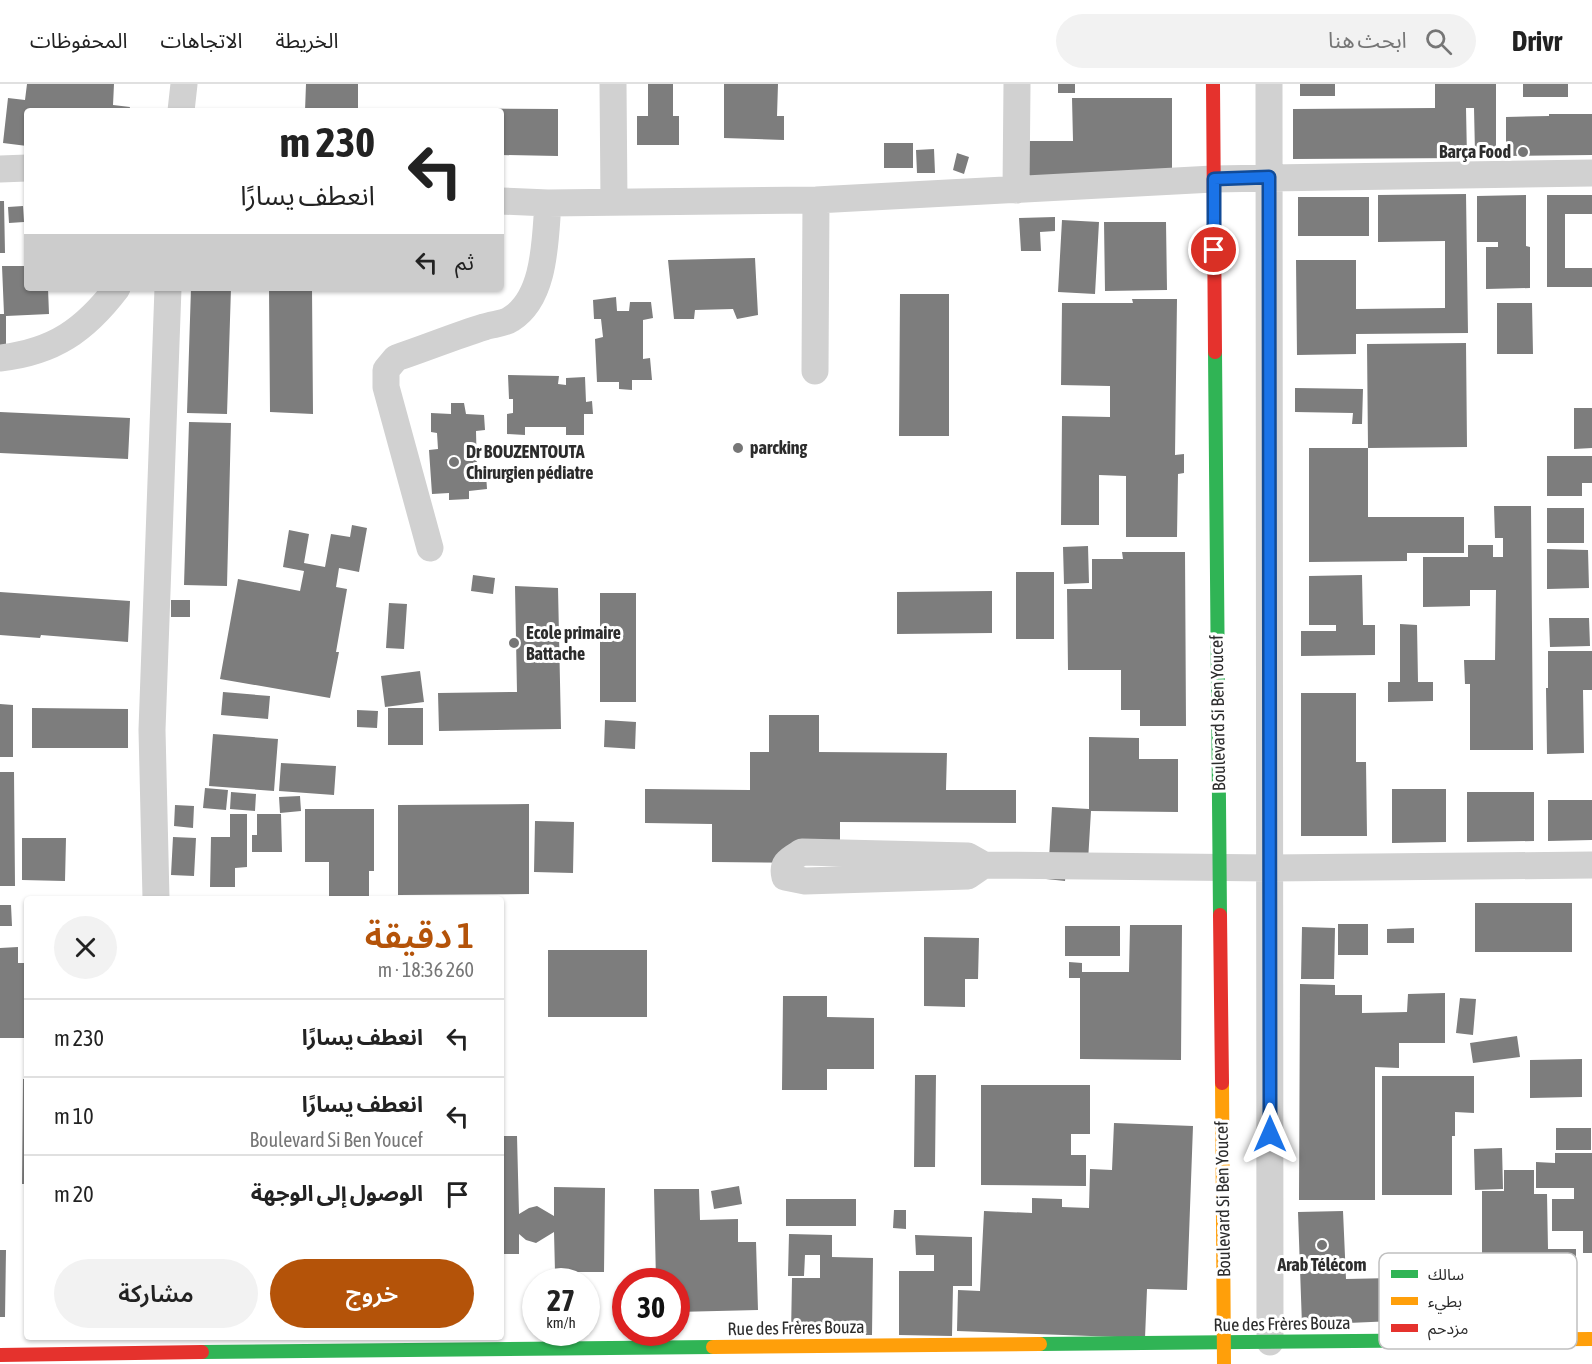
<!DOCTYPE html>
<html lang="ar">
<meta charset="utf-8">
<style>
:root{--surface:#fff;--page:#f2f2f2;--text:#222;--muted:#767676;--line:#e0e0e0;--accent:#b45309}
body{margin:0;font-family:"Asap Condensed","Noto Sans Arabic",sans-serif;background:var(--page);color:var(--text);direction:rtl;height:100vh;display:flex;flex-direction:column;font-size:22px;white-space:nowrap}
*{box-sizing:border-box;margin:0}
p{font-size:20px;color:var(--muted)}
.icon{flex:none;width:33px;height:33px;fill:none;stroke:currentColor;stroke-width:2;stroke-linecap:round;stroke-linejoin:round}
.map{position:relative;flex:1;overflow:hidden;direction:ltr}
.drawer{position:absolute;left:24px;top:812px;width:480px;height:444px;display:flex;flex-direction:column;background:var(--surface);border-radius:6px;box-shadow:0 2px 4px #0004;direction:rtl}
.drawer>*{flex:none}
.hud{position:absolute;left:24px;top:24px;width:480px;height:183px;border-radius:6px;box-shadow:0 2px 4px #0004;direction:rtl;background:#fff;color:var(--text);overflow:hidden}
.speed{position:absolute;left:522px;top:1184px;display:flex;gap:12px;font-size:30px;font-weight:700;text-align:center}
.speed>*{display:grid;place-content:center;width:78px;height:78px;border-radius:50%;background:var(--surface);box-shadow:0 2px 4px #0004;line-height:1}
.speed small{font-size:15px;font-weight:400}
.speed .limit{border:9px solid #d22;background:#fff;color:#111}
.pin{position:absolute;display:grid;place-items:center;width:51px;height:51px;color:#fff;margin:-26px;border:3px solid #fff;border-radius:50%;box-shadow:0 2px 6px #0007}
.me{position:absolute;width:66px;margin:-33px;rotate:0deg;stroke-linejoin:round;filter:drop-shadow(0 0 4px #0008)}
.turn{display:flex;align-items:center;gap:21px;height:126px;padding:0 30px;font-size:27px}
.turn .icon{width:78px;height:78px;stroke-width:2.5}
.turn b{display:block;font-size:42px;line-height:51px}
.then{display:flex;align-items:center;height:57px;padding:0 30px;background:#0003;gap:12px;font-size:22px}
.round{display:grid;place-items:center;flex:none;width:63px;height:63px;border-radius:32px;background:var(--page)}
.summary{display:flex;align-items:center;justify-content:space-between;height:102px;padding:0 30px}
h1{font-size:36px;font-weight:600;line-height:45px;color:var(--accent)}
.cta{display:flex;gap:12px;margin-top:auto;padding:12px 30px}
.cta a{flex:1;height:69px;border-radius:36px;background:var(--accent);color:#fff;font-size:24px;font-weight:600;line-height:69px;text-align:center}
.cta a+a{background:var(--page);color:var(--text)}
ul{padding:0;list-style:none}
li{display:flex;align-items:center;gap:18px;height:78px;padding:0 30px;border-top:2px solid var(--line)}
li div{flex:1}
li b{display:block;font-size:22px}
li em{font-style:normal}
header{display:flex;align-items:center;gap:36px;box-sizing:border-box;height:84px;padding:0 30px;background:var(--surface);border-bottom:2px solid var(--line)}
header strong{font-size:28px}
nav{display:flex;gap:33px;margin-inline-start:auto;font-size:21px}
.search{width:420px;height:54px;background:var(--page);display:flex;align-items:center;gap:15px;box-sizing:border-box;padding:0 21px;border-radius:33px;color:var(--muted);font-size:22px}
.map>svg:first-child{display:block}
.building{fill:#7d7d7d}
.lines{fill:none;stroke-linecap:round;stroke-linejoin:round}
.street{stroke:#d1d1d1;stroke-width:27}
.fast{stroke:#30b455;stroke-width:14}
.slow{stroke:#ff9f0a;stroke-width:14}
.jam{stroke:#e5322d;stroke-width:14}
.route-casing{stroke:#114b97;stroke-width:15}
.route{stroke:#1a73e8;stroke-width:10}
.poi-dot{fill:#767676;stroke:#fff;stroke-width:2}
.labels{text-anchor:middle;stroke-width:6;stroke-linejoin:round;paint-order:stroke}
.poi-label{font-size:18px;font-weight:bold;fill:#2c2c2c;stroke:#fff;text-anchor:start}
.street-label{font-size:18px;fill:#2c2c2c;stroke:#fff}
.key{fill:#fff;stroke:#c0c0c0;stroke-width:1.5}
.key-label{font-size:16px;fill:#2c2c2c}
</style>
<header>
<strong>Drivr</strong>
<div class="search"><svg class="icon" aria-label="search" viewBox="0 0 24 24"><circle cx="10" cy="10" r="6"/><path d="M15 15l6 6"/></svg>ابحث هنا</div>
<nav><a>الخريطة</a><a>الاتجاهات</a><a>المحفوظات</a></nav>
</header>
<div class="map">
<svg width="1592" height="1280" viewBox="0 0 1592 1280">
<rect width="100%" height="100%" fill="#fff"/>
<path class="building" d="M27,0H114L113,21L130,23L129,27H27V62L3,59L8,14L25,16Z
M306,0H358V27H305Z
M648,0H673V32H679V61H637V32H648Z
M724,0H778L777,32H784V56L724,54Z
M1058,0H1075V9H1058Z
M1300,0H1335V12H1300Z
M1435,0H1496V69H1475L1474,24H1466L1467,74L1293,75V25L1435,24Z
M1523,0H1568V13H1523Z
M1072,14H1172V96L1021,97V57H1073Z
M416,24L558,25V72L501,71V27H416Z
M1549,30H1592V71L1506,72V33L1549,32Z
M884,59H913V84H884Z
M934,65L935,89H917L916,66Z
M957,69L969,73L964,90L953,86Z
M1466,110L1468,249L1356,250V270L1297,271L1296,176H1356V225L1445,224V157L1378,158V111Z
M1526,111V162L1530,163V204L1486,205V163H1498V158H1477V112Z
M1547,111H1592V130H1565V184H1592V203H1547Z
M1298,113H1369V152H1298Z
M0,117H4L5,169H0Z
M23,122L24,138L9,139L8,123Z
M1055,133V147L1040,148L1041,167H1021L1019,134Z
M1062,136L1099,138L1095,210L1058,208Z
M1104,138H1166L1167,206L1105,207Z
M755,174L758,231L737,235L733,225L695,226L694,235H674L668,176Z
M2,182H27V204H48L49,230L6,232V261H0V230H4Z
M191,204H231L227,330L187,329Z
M269,204H312L313,330L270,328Z
M900,210H949V352H899Z
M616,213L617,227H629L630,218H651L653,234L643,236V275L650,274L652,296H632V306L619,305V298H597L595,255L603,253L601,235H594L593,216Z
M1132,215H1177L1175,371L1184,370V389L1178,390L1177,453H1126V392L1099,391V441H1061L1062,332L1110,333V302L1061,301L1062,219H1133Z
M1497,219H1532L1533,270H1497Z
M1466,259L1467,363L1368,364V433H1464V469H1407V477L1309,478V364H1368L1367,260Z
M508,291L559,292L558,300L566,301V294L585,293L586,318L592,317L593,330H584V351H566V343H525V351L507,350V330L513,329V315H509Z
M1295,304L1363,305L1362,340H1352L1353,329L1295,328Z
M451,319H464L466,330L484,331L485,346L476,347L477,390H486L487,405L469,407V415L449,416V409L432,410L429,366L438,365L437,349L431,348V329L451,330Z
M1574,324H1592V364L1574,365Z
M0,328L130,334L128,375L0,369Z
M189,338L231,339L227,502L184,501Z
M1547,372H1592V399H1582V412H1547Z
M1494,422H1531L1533,666H1470V600H1465L1464,576H1495L1496,506H1470V522L1423,523V473H1468V461H1493V473H1503V454H1495Z
M1547,424H1584V459H1547Z
M352,441L367,444L359,488L339,484L336,503L347,505L336,568H339L330,614L220,595L238,495L300,507L304,487L283,483L289,446L309,450L304,479L325,483L331,450L350,453Z
M1088,462L1089,499L1064,500L1063,463Z
M1547,465L1588,466L1589,504L1547,505Z
M1122,468H1185L1186,642H1140V626H1121V586H1068L1067,505H1092V475H1123Z
M1016,488H1054V555H1016Z
M473,491L495,494L493,510L471,507Z
M1362,491L1363,541H1375V571L1301,572V547H1336V541H1309V492Z
M515,502L558,504L561,645L439,647L438,609L517,608Z
M992,507V549L897,550V508Z
M0,508L130,517L128,558L41,551L40,554L0,551Z
M600,509H636V618H600Z
M171,516H190V533H171Z
M389,519L407,520L404,565L386,564Z
M1549,534H1589L1590,562L1550,563Z
M1400,540L1417,541L1418,598H1433V617L1388,618V598H1400Z
M1548,567H1592V606H1583L1584,669L1547,670L1546,604H1548Z
M420,587L424,618L385,623L381,592Z
M223,608L270,612L268,635L221,631Z
M1301,609H1356V678H1366L1367,752H1301Z
M0,620L13,621V673H0Z
M32,624L128,625V664H32Z
M388,624H423V661H388Z
M357,626L378,627L377,644L357,643Z
M769,631H819V668L947,669L946,706H1016V739L840,738V779L712,778V740L645,739V705L750,706V668H769Z
M605,636L636,638L635,665L604,663Z
M213,650L278,655L274,707L209,702Z
M1089,653L1139,654V675H1178V728L1091,727L1088,777H1067L1065,797L1046,795L1049,775L1052,723L1089,725Z
M281,679L336,682L334,711L279,707Z
M0,688H14L15,802H0Z
M205,704L228,706L226,726L203,724Z
M1392,705H1446V758L1392,759Z
M231,708L256,710L255,727L230,725Z
M1467,708H1534V757L1467,758Z
M300,712L301,727L280,729L279,713Z
M1548,716H1592V756L1548,757Z
M529,720V810L398,811V721Z
M175,721L194,722L193,744L174,742Z
M305,725H374V787H369V812H329V778H305Z
M230,730H247V783L235,784V803H210L211,753H230Z
M257,730H281L282,768H252V751H257Z
M535,737L574,738L573,789L534,788Z
M173,753L196,754L194,792L171,791Z
M22,754H66L65,797L22,796Z
M1475,819H1572V868H1475Z
M0,821H11L12,842H0Z
M1338,840H1368V871H1338Z
M1130,841H1182L1181,976L1080,975V894H1069V878L1082,879V888H1129Z
M1065,842H1120V872H1065Z
M1302,843L1335,844L1334,895H1301Z
M1414,844V859H1387V845Z
M924,853L979,854L978,895H965V923L924,922Z
M18,863V879H27V954H0V864Z
M548,866H647V933H548Z
M1300,900L1335,901V911H1362V929L1407,928L1408,910L1445,909V959H1399V984L1375,983V1116H1299Z
M783,912H827V933L874,934V985H827V1006H782Z
M1460,914L1476,915L1473,951L1456,949Z
M1517,952L1520,973L1473,979L1470,959Z
M1582,975V1013L1530,1014V976Z
M915,991H936L935,1083H914Z
M1382,992H1474V1029L1455,1028V1052H1452V1111H1382Z
M23,995H27V1100H22Z
M981,1001H1090V1050H1071V1071H1086V1102L981,1101Z
M1114,1039L1193,1042L1187,1206L1147,1205L1145,1254L957,1247L958,1206L980,1207L984,1127L1032,1129V1114L1062,1115V1123L1089,1124L1090,1085L1112,1086Z
M1556,1044H1591V1066H1556Z
M501,1052H517L519,1130L529,1124L537,1122L554,1132V1103L605,1104L604,1188H555L554,1148L536,1159L526,1156L519,1150V1170H501Z
M1502,1064L1503,1105L1475,1106L1474,1065Z
M1555,1069H1592V1169H1583V1147H1552V1115H1574V1104H1536V1078L1555,1079Z
M1504,1086H1534V1110H1547L1548,1165H1576V1236L1395,1238L1394,1173L1482,1172V1107H1504Z
M739,1102L742,1120L714,1125L711,1107Z
M654,1105H699L700,1136L738,1135V1158H756L758,1226L676,1228V1197H656Z
M786,1115H856V1142H786Z
M894,1126H906V1145L893,1144Z
M1343,1127L1346,1195L1392,1194L1394,1237L1302,1241L1298,1128Z
M789,1150L832,1151V1173L873,1174L872,1251H791L792,1194H820V1171H805L804,1192H788Z
M915,1151L972,1153V1202H953L952,1252L899,1251V1187H934V1171H916Z
M0,1166H6L5,1233H0Z"/>
<g class="lines">
<path class="street" d="M613,0L614,118
M1269,0L1270,1258
M181,27L184,0
M0,85L27,84
M1016,106L1017,0
M501,117L548,119L816,116L1213,95L1592,89
M0,274C54,268 85,246 117,204
M815,287L816,116
M430,464L386,303V286L396,274C426,264 455,252 484,243C492,240 504,240 511,235C546,213 545,155 548,119
M984,781L968,792L805,797L785,793C781,778 791,775 802,768L968,772L984,781L1270,784L1592,781
M156,814L152,646L168,204"/>
<path class="fast" d="M1215,268L1220,831
M1040,1260L1467,1256
M202,1268L713,1263"/>
<path class="slow" d="M1222,999L1224,1280
M1467,1256L1592,1255
M713,1263L1040,1260"/>
<path class="jam" d="M1213,0L1215,268
M1220,831L1222,999
M0,1271L202,1268"/>
</g>
<g class="lines">
<defs>
<path id="route" d="M1214,166V95L1269,93L1270,1050"/>
</defs>
<use href="#route" class="route-casing"/>
<use href="#route" class="route"/>
</g>
<g class="poi-dot">
<circle cx="1523" cy="68" r="6"/>
<circle cx="738" cy="364" r="6"/>
<circle cx="454" cy="378" r="6"/>
<circle cx="514" cy="559" r="6"/>
<circle cx="1322" cy="1161" r="6"/>
</g>
<g class="labels">
<g class="poi-label">
<text x="1511" y="74" text-anchor="end">Barça Food</text>
<text x="750" y="370">parcking</text>
<text x="466" y="374">Dr BOUZENTOUTA<tspan x="466" dy="21">Chirurgien pédiatre</tspan></text>
<text x="526" y="555">Ecole primaire<tspan x="526" dy="21">Battache</tspan></text>
<text x="1322" y="1187" text-anchor="middle">Arab Télécom</text>
</g>
<g class="street-label">
<text transform="translate(1218 629) rotate(-91)" y="6">Boulevard Si Ben Youcef</text>
<text transform="translate(1223 1115) rotate(-91)" y="6">Boulevard Si Ben Youcef</text>
<text transform="translate(1282 1240) rotate(-1)" y="6">Rue des Frères Bouza</text>
<text transform="translate(796 1244) rotate(-1)" y="6">Rue des Frères Bouza</text>
</g>
</g>
<rect x="1379" y="1169" width="198" height="96" rx="9" class="key"/>
<rect x="1391" y="1186" width="27" height="8" fill="#30b455"/>
<rect x="1391" y="1213" width="27" height="8" fill="#ff9f0a"/>
<rect x="1391" y="1240" width="27" height="8" fill="#e5322d"/>
<g class="key-label">
<text x="1428" y="1196">سالك</text>
<text x="1428" y="1223">بطيء</text>
<text x="1428" y="1250">مزدحم</text>
</g>
</svg>
<div class="speed"><div>27<small>km/h</small></div><div class="limit">30</div></div>
<div class="pin" style="left:1214px;top:166px;background:#d93025"><svg class="icon" aria-label="arrive" viewBox="0 0 24 24"><path d="M6 21V4h12l-3 4 3 4H6"/></svg></div>
<svg class="me" style="left:1270px;top:1050px" viewBox="-20 -20 40 40"><path d="M0-17L14 15 0 8-14 15z" fill="#1a73e8" stroke="#fff" stroke-width="4"/></svg>
<div class="hud">
<div class="turn"><svg class="icon" aria-label="left" viewBox="0 0 24 24"><path d="M17 20v-9H6M10 6l-5 5 5 5"/></svg><div><b>230 m</b>انعطف يسارًا</div></div>
<div class="then">ثم<svg class="icon" aria-label="left" viewBox="0 0 24 24"><path d="M17 20v-9H6M10 6l-5 5 5 5"/></svg></div>
</div>
<section class="drawer">
<div class="summary"><div><h1>1 دقيقة</h1><p>260 m · 18:36</p></div><a class="round"><svg class="icon" aria-label="close" viewBox="0 0 24 24"><path d="M6 6l12 12M18 6L6 18"/></svg></a></div>
<ul>
<li><svg class="icon" aria-label="left" viewBox="0 0 24 24"><path d="M17 20v-9H6M10 6l-5 5 5 5"/></svg><div><b>انعطف يسارًا</b></div><em>230 m</em></li>
<li><svg class="icon" aria-label="left" viewBox="0 0 24 24"><path d="M17 20v-9H6M10 6l-5 5 5 5"/></svg><div><b>انعطف يسارًا</b><p>Boulevard Si Ben Youcef</p></div><em>10 m</em></li>
<li><svg class="icon" aria-label="arrive" viewBox="0 0 24 24"><path d="M6 21V4h12l-3 4 3 4H6"/></svg><div><b>الوصول إلى الوجهة</b></div><em>20 m</em></li>
</ul>
<div class="cta"><a>خروج</a><a>مشاركة</a></div>
</section>
</div>
